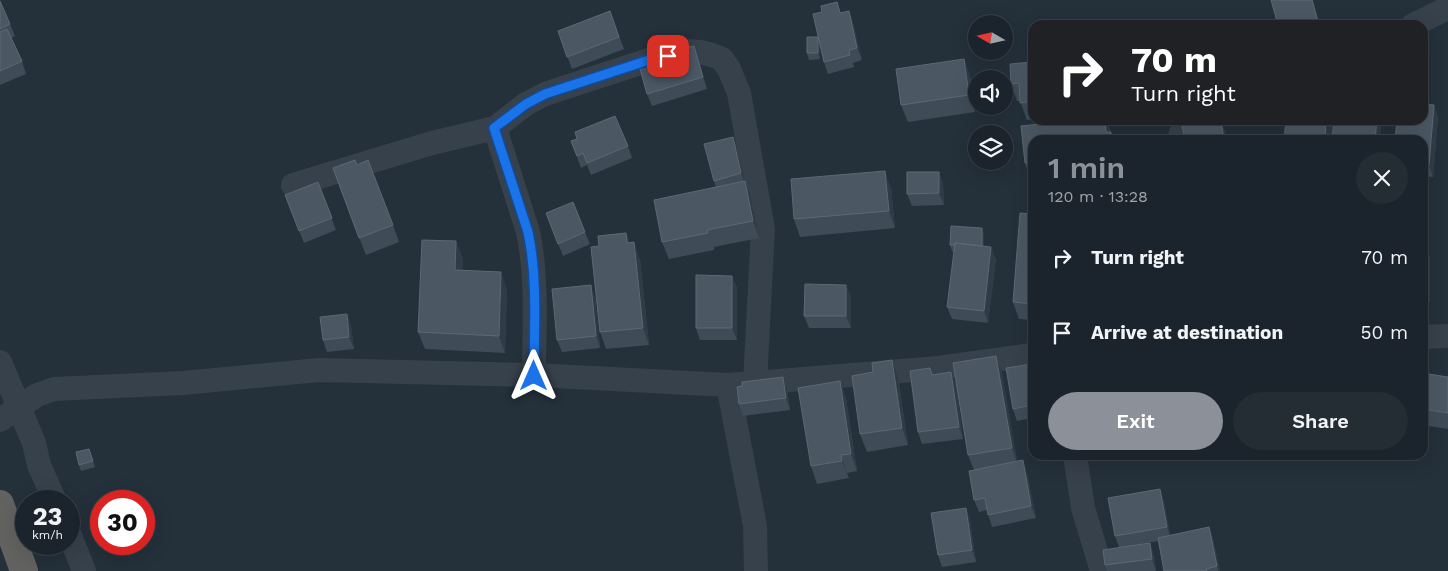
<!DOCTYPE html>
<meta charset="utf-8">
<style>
:root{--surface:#1b242c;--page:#242c34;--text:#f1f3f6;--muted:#a0a4a9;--line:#394148;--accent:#8c9099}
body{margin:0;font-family:"Work Sans",sans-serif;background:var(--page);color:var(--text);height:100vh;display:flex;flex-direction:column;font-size:19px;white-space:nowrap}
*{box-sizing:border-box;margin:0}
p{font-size:16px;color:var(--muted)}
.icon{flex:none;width:28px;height:28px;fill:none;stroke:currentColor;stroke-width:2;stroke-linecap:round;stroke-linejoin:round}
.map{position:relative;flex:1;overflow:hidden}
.drawer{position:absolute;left:1028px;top:135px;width:400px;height:325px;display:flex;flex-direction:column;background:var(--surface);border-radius:15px;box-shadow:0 5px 20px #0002,0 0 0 1px var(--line)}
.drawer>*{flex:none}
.hud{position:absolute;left:1028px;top:20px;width:400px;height:105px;border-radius:15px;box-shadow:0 5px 20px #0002,0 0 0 1px var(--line);background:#202124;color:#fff;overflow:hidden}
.needle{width:32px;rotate:279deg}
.tools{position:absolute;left:968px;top:15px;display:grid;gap:10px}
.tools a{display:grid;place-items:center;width:45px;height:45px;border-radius:50%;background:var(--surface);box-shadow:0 5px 20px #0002,0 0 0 1px var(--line);font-size:25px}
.speed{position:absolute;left:15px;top:490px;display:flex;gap:10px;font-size:25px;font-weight:700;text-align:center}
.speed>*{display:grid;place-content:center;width:65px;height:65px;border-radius:50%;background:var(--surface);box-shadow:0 5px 20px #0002,0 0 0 1px var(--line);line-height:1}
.speed small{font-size:12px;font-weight:400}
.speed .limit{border:8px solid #d22;background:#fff;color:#111}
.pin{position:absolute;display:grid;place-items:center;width:42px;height:42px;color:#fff;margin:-21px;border-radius:10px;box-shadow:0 2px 8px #0006}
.me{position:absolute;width:55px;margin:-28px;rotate:0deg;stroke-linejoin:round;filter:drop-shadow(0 0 4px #0008)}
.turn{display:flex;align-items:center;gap:18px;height:105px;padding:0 20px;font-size:22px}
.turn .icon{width:65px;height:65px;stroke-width:2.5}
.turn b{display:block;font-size:35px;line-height:42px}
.round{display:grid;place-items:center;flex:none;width:52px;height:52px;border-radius:26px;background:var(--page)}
.overview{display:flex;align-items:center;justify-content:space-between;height:85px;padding:0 20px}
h1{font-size:30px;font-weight:600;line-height:38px;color:var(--accent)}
.cta{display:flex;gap:10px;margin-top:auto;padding:10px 20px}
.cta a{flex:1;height:58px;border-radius:30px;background:var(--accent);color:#fff;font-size:20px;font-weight:600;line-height:58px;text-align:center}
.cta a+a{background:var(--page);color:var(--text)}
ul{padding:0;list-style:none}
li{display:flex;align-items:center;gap:15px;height:75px;padding:0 20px}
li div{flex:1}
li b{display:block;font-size:19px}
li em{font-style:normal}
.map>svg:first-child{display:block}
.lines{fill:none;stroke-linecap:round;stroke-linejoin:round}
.minor{stroke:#37414b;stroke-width:24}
.trunk{stroke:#626260;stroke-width:28}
.wall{fill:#3f4c58}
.shaded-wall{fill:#2f3c47}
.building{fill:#4b5864;stroke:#5c6873}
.route-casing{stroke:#114b97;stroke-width:12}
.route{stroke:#1a73e8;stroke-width:9}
</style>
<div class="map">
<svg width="1448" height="571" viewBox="0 0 1448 571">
<rect width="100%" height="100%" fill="#24303a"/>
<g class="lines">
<path class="minor" d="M1413,25L1448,8
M495,128L528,232C538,279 534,328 534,375
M1179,140L1182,130L1193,120
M293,185L432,143L495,128L526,104L545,94L649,60L687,51L700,52L712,55L722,59L729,69L739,93L763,229L755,383
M1422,337L1448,336
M0,362L34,443L39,465L55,501
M728,385L755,526L756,571
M0,420L37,395L54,389L183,383L319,370L534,375L728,385L938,368L1032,355
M1075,455L1083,508L1102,571
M69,533L84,571"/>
<path class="trunk" d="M0,504L24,571"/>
</g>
<path class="wall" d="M0,1L10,24L15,36L11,38L22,61L26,74L0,85Z
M837,2L841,13L849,11L853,23L862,60L853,63L854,67L828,74L824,62L820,45V59L809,60L807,53L818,37L822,12Z
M610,11L624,49L572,69L558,31Z
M694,46L707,89L652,106L647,94L688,47Z
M964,59L970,76L975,112L908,122L901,105Z
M1032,62V119L1027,120L1020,101H1017L1011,84Z
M1434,105L1438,117L1433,177L1422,176V140Z
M1081,120H1106L1114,140H1032V180H1031L1025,163L1021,126Z
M733,137L737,149L745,182L751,198L759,238L714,247V250L669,259L662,242L716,187L714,181Z
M577,139L628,146L632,158L591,175L587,165L581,168L571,141Z
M357,165L393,225L399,242L366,255L339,186Z
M939,172L943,184L944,205L912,206L907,194Z
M318,182L336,230L304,243L285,195Z
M891,188L895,228L800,237L794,219Z
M546,213L585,232L590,244L563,256Z
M1032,214V320L1019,319L1013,302Z
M626,233L630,243L640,259L649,345L606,349L600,332L599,246Z
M984,234V246L996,259L988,323L952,319L947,307L954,252L952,251L950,245Z
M1422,245H1425L1430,258V301H1422Z
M463,258L462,271L507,289L505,353L425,349L418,332Z
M732,276L737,288V340H700L696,328Z
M595,297L600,348L562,352L557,340Z
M851,297V328H809L804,316Z
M347,314L351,326L354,349L327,352L323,340Z
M996,356L1002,373L1017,462L1027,473L1036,518L992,527L987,510L979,512L974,500V470L968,455Z
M1032,364V418L1017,421L1013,409Z
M930,368L933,375L951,372L956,385L963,439L922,444L918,432Z
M1422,373L1448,377V429L1422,425Z
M898,377L908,445L867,452L860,434Z
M840,381L846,398L857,471L847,473L849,478L817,484L811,466Z
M742,386L787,389L790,410L743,416L739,404Z
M89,449L95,467L81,471L79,465Z
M1164,501L1170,535L1209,527L1213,539L1220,571H1164L1158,541L1141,544L1154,555L1156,571H1107L1105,565L1119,547L1115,536Z
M966,508L970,520L976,562L942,567L938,555Z"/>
<path class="shaded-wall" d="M1312,0H1313L1320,25H1319Z
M849,11L853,23L862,60L857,48Z
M818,37L820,43V59L818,53Z
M694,46L698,58L707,89L703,77Z
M964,59L970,76L975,112L969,95Z
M1434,105L1438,117L1433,177L1429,165Z
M1105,120H1106L1111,135L1106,132Z
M1221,120L1225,131L1226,140H1224Z
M1326,120H1334L1332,140H1325Z
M1377,120H1382L1380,140H1375Z
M733,137L737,149L745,181L751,198L759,238L753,221L745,184L741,173Z
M885,171L891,188L895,228L889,211Z
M939,172L943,184L944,205L939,193Z
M982,228L984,234V253L982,247Z
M626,233L632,250L627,243Z
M456,241L463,258L461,288L455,270Z
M634,242L640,259L649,345L643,328Z
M1425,245L1430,258V301L1426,289Z
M991,247L996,259L988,323L984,311Z
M501,272L507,289L505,353L499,336Z
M732,276L737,288V340L732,328Z
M591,285L595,297L600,348L596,336Z
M846,285L851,297V328L846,316Z
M347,314L351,326L354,349L349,337Z
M996,356L1002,373L1018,465L1012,448Z
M892,360L898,377L908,445L902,428Z
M951,372L956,385L963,439L959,427Z
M783,377L787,389L790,410L786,398Z
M840,381L846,398L857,471L851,454Z
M841,455L847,473L849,478L842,461Z
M1023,460L1027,473L1036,518L1031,506Z
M1160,489L1164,501L1171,539L1167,527Z
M966,508L970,520L976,562L972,550Z
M1209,527L1213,539L1220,571H1218L1217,566Z
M1150,543L1154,555L1156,571L1152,559Z"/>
<path class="building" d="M1271,0H1312L1319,25H1278Z
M0,1L10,24L0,29Z
M837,2L840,13L849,11L857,48L849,50L850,55L824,62L813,14L822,12L821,6Z
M610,11L619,37L567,57L558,31Z
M7,29L22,61L0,71V32Z
M807,37H818V53H807Z
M686,43L688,47L694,46L703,77L647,94L637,58Z
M964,59L969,95L901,105L896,69Z
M1032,62V101L1020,103L1019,83L1011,84L1010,64Z
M1422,104L1434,105L1429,165L1422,164V140H1395L1397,120H1422Z
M615,116L628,146L587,163L583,153L577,156L571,141L577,139L575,132Z
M1081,120H1105L1106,132H1111V140H1032V162L1025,163L1021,126Z
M1194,120H1208L1209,121L1221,120L1224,140H1185L1182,126L1188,125V121Z
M1286,120H1326L1325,140H1284Z
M1334,120H1377L1375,140H1332Z
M733,137L741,173L714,181L704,144Z
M355,160L357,165L368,160L393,225L359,238L333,168Z
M885,171L889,211L794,219L791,179Z
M907,172H939V193L907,194Z
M745,181L753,221L707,230L708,233L662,242L654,200Z
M318,182L332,218L299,231L285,195Z
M573,202L585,232L558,244L546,213Z
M1020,213L1032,214V304L1013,302Z
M951,226L982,228V246L955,243V245H950Z
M626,233L627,243L634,242L643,328L600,332L591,247L599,246L598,236Z
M422,240L456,241L455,270L501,272L499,336L418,332Z
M955,243L991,247L984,311L947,307Z
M1422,245H1425L1426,289H1422Z
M696,275L732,276V328H696Z
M805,284L846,285V316H804Z
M591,285L596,336L557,340L552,289Z
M347,314L349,337L323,340L320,317Z
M996,356L1012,448L968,455L953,363Z
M892,360L902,428L860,434L852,376L873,372L872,363Z
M1032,364V405L1013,409L1006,368Z
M930,368L932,375L951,372L959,427L918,432L910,371Z
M1422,373L1448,377V413L1422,409Z
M783,377L786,398L739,404L737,387L742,386V382Z
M840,381L851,454L841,455L842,461L811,466L798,388Z
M89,449L93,461L79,465L76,452Z
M1023,460L1031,506L988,515L985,498L974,500L969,471Z
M1160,489L1167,527L1115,536L1108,498Z
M966,508L972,550L938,555L931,513Z
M1209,527L1217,566L1206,569L1207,571H1164L1158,538Z
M1150,543L1152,559L1105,565L1103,550Z"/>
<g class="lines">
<defs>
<path id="route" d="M534,376C534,328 538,279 528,232L494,128L526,104L545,94L649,60L668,56"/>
</defs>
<use href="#route" class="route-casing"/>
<use href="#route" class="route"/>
</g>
</svg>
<div class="tools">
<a><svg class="needle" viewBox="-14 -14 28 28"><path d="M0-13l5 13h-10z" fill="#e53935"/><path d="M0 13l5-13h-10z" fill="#a0a4a9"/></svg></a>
<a><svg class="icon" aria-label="sound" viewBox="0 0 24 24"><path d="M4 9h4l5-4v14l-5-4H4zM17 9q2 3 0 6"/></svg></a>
<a><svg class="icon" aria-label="layers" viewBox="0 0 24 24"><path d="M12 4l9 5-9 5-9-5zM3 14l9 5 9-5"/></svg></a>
</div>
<div class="speed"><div>23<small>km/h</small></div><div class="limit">30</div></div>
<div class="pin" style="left:668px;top:56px;background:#d93025"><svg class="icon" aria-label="arrive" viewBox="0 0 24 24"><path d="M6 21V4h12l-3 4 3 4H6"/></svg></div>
<svg class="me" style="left:534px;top:376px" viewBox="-20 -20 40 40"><path d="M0-17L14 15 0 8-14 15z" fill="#1a73e8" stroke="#fff" stroke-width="4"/></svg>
<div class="hud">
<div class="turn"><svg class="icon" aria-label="right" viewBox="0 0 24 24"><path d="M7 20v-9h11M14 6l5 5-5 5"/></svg><div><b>70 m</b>Turn right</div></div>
</div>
<section class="drawer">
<div class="overview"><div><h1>1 min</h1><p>120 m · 13:28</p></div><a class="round"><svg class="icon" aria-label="close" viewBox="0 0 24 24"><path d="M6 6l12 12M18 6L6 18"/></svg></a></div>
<ul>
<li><svg class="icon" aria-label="right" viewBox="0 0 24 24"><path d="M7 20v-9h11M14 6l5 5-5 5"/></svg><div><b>Turn right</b></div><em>70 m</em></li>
<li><svg class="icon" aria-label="arrive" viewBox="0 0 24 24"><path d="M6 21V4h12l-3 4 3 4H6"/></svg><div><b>Arrive at destination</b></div><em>50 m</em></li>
</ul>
<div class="cta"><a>Exit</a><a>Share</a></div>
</section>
</div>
